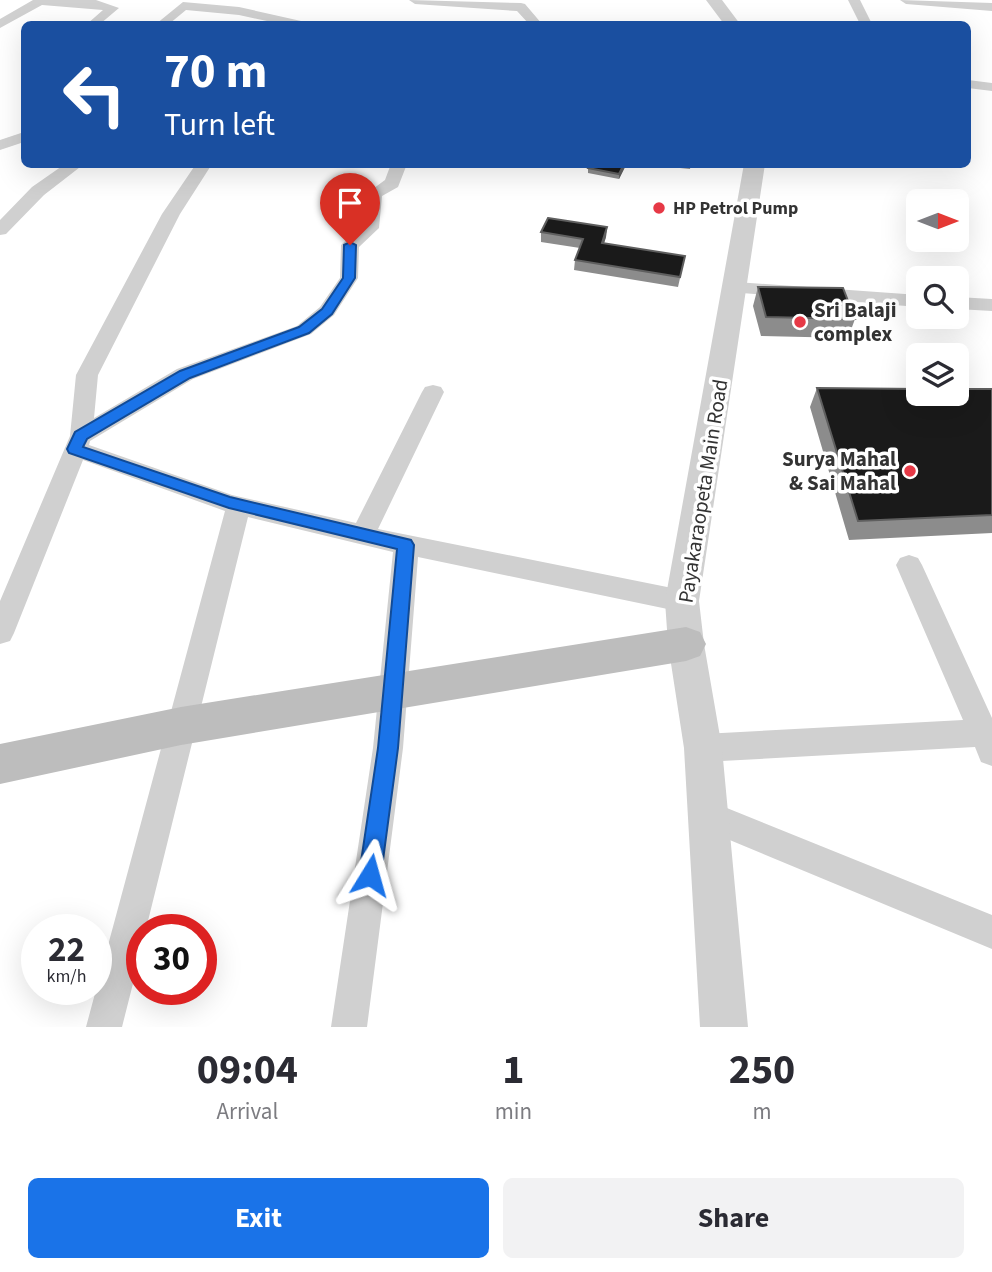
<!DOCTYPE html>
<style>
:root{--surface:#fff;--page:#f2f2f3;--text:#2b2b33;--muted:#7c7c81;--accent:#1a73e8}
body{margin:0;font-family:"Source Sans 3",sans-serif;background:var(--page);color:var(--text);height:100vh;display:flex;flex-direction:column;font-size:26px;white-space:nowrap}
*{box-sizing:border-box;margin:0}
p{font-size:23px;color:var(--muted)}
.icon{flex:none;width:38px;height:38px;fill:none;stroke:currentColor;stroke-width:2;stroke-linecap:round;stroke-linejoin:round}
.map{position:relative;height:1027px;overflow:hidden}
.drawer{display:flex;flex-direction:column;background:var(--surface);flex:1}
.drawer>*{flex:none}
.banner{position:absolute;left:21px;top:21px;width:950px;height:147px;border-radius:10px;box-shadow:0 7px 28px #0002;background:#1a4fa0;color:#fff;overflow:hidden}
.needle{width:46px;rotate:90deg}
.fabs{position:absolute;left:906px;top:189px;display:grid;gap:14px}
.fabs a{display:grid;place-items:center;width:63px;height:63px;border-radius:10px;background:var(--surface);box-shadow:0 7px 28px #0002;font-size:35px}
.speed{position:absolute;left:21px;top:914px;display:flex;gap:14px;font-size:35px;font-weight:700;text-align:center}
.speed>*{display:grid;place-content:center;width:91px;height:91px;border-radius:50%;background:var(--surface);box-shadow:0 7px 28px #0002;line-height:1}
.speed small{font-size:18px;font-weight:400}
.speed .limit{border:10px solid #d22;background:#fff;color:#111}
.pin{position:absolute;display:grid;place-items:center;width:60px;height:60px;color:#fff;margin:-72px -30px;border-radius:50% 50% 50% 0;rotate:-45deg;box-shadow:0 0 7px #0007}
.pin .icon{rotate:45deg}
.me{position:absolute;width:77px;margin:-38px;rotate:8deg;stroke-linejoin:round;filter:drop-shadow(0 0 5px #0008)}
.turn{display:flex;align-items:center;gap:24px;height:147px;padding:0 28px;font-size:32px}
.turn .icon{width:91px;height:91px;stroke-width:2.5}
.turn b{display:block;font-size:49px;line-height:60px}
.eta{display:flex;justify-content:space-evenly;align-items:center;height:119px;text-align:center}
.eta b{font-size:42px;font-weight:700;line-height:49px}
.action{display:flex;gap:14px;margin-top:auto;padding:14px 28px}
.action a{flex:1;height:80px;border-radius:10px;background:var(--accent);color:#fff;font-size:28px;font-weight:700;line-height:80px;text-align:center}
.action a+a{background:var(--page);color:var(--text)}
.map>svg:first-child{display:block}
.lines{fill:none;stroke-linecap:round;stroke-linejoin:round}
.minor{fill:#d0d0d0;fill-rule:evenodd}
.tertiary{fill:#d0d0d0;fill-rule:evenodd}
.secondary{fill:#bdbdbd;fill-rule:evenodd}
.wall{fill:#8c8c8c}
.shaded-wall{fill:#5f5f5f}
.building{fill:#1a1a1a;stroke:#5f5f5f;stroke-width:2}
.route{fill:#1a73e8;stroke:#114b97;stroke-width:2}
.poi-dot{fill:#e63946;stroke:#fff;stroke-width:2.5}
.labels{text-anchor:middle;stroke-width:7;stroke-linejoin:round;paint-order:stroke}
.far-poi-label{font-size:18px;font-weight:bold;fill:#333;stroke:#fff;text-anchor:start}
.poi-label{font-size:21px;font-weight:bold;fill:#333;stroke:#fff;text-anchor:start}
.street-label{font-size:21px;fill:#333;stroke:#fff}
</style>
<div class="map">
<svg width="992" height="1027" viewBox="0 0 992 1027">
<rect width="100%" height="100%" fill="#fff"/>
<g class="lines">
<path class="minor" d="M33,0H96L119,8L100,24H87L103,10L42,5L0,28V19Z
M409,0L521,3L525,4L542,24H529L517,11L415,4Z
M848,0H860L872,24H860Z
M900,0L992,3V11L906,4Z
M183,2L239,7L301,21L302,24H281L239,15L186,10L169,24H156Z
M968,80L992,83V91L968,88Z
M24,132V142L0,150V140Z
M65,164H84L44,195L6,234L0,235V220L32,187Z
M196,164H212L180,214L98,375L94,418L177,369L297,326L320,307L340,278L341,245L361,226L366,194L385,180L391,164H407L398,187L382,196L379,228L359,247L358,278L334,315L311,334L193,379L90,441L89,445L232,495L356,523L422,392L425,387L433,385L441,387L444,392L378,529L682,590L691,593L695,601L691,609L682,612L418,557L403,748L367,1027H331L373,748L393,552L248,517L146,929H142V948L122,1027H86L225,511L83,460L14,633L10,641L0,644V601L70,436L76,375L162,214Z
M736,282L919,295V307L729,292L726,288Z
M957,297L992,299V311L957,309Z
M909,555L918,558L922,565L992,718V766L981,762L975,747L703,762L692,758L688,748L692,738L703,734L963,720L896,565L900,558Z
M707,800L992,915V949L696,826L691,815L696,804Z"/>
<path class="tertiary" d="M706,0H722L740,24H724Z
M744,164H765L699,601L704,644L722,748L748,1027H700L684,748L668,644L665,601Z"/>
<path class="secondary" d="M686,627L700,632L706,644L700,656L686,661L181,745L0,784V744L181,707Z"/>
</g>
<path class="wall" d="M640,164H691L690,169Z
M625,167L619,179L588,173V168Z
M607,227L606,237L604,243L685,256L678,287L574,270L575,260L580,248L541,242V232Z
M758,287L855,319L848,338L761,336L753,306Z
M817,388L992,389V533L849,540L810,407Z"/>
<path class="shaded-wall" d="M624,164H625V167L619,179V174Z
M607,227L606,237L601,253L602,243Z"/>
<path class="building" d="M590,164H624L619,174L588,168Z
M548,218L607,227L602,243L685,256L680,277L575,260L583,239L541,232Z
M758,287L843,288L855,319L766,317Z
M817,388L919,389V394H957V389H992V515L858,521Z"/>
<path class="route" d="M350,242L356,245L355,278L332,314L309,333L190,378L87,439L83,447L230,497L411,540L414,545L398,748L381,875L378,882L370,885L363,882L359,875L378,748L397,549L229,508L69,453L67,449L75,432L180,371L299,327L322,309L343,278L344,245Z"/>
<g class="poi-dot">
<circle cx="659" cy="208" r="7"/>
<circle cx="800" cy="322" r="7"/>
<circle cx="910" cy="471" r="7"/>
</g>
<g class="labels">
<g class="far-poi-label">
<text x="673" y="214">HP Petrol Pump</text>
</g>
<g class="poi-label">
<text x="814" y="317">Sri Balaji<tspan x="814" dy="24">complex</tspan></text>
<text x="896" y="466" text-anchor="end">Surya Mahal<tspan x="896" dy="24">&amp; Sai Mahal</tspan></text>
</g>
<g class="street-label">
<text transform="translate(703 491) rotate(-81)" y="7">Payakaraopeta Main Road</text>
</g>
</g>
</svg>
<div class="fabs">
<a><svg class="needle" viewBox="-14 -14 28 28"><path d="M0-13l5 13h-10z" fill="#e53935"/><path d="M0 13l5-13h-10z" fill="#7c7c81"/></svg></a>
<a><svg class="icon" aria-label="search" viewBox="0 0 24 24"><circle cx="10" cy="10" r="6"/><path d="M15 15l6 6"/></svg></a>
<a><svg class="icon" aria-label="layers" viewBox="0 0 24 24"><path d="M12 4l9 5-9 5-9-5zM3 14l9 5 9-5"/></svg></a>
</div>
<div class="speed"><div>22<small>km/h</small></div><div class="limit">30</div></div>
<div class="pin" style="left:350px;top:245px;background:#d93025"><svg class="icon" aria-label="arrive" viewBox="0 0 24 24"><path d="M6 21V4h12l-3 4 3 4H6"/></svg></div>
<svg class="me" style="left:370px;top:875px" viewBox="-20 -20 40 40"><path d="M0-17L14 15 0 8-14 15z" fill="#1a73e8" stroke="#fff" stroke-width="4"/></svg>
<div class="banner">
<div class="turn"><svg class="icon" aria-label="left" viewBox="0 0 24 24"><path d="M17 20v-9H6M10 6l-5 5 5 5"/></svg><div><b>70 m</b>Turn left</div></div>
</div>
</div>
<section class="drawer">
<div class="eta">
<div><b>09:04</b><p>Arrival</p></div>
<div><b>1</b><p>min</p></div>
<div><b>250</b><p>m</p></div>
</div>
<div class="action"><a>Exit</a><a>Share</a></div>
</section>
